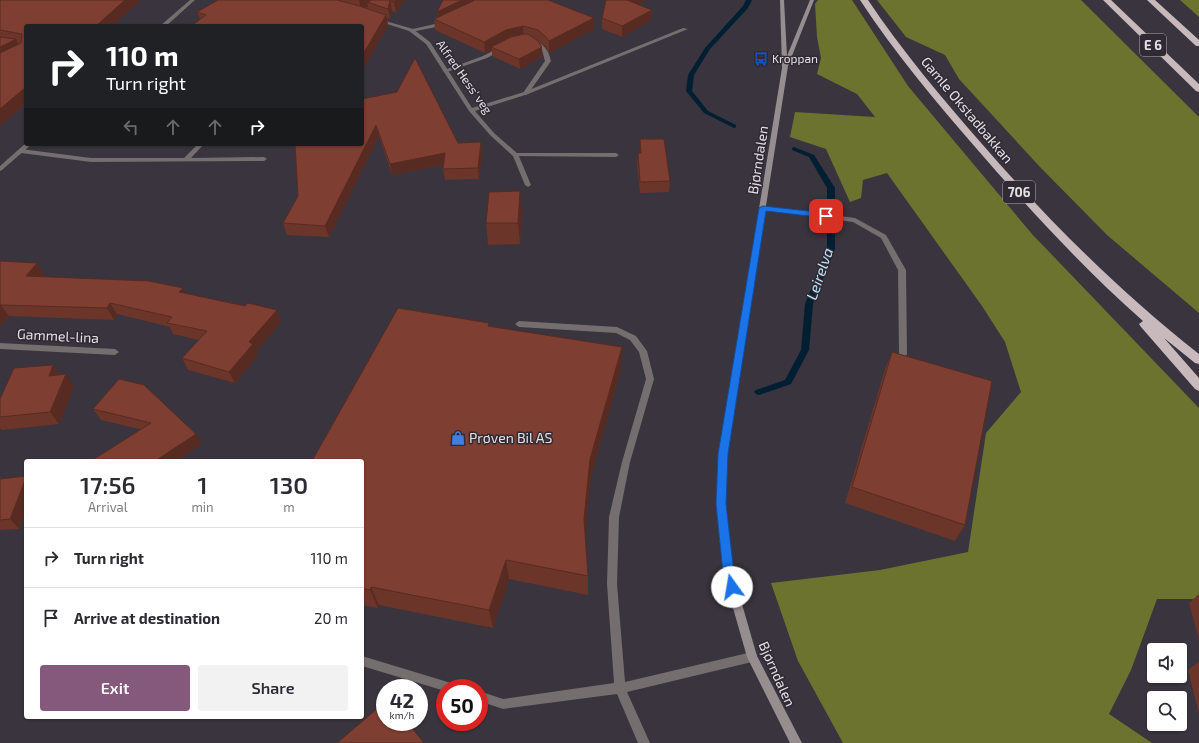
<!DOCTYPE html>
<meta charset="utf-8">
<style>
:root{--surface:#fff;--page:#f2f2f3;--text:#2b2b33;--muted:#7c7c81;--line:#e1e1e2;--accent:#85597b}
body{margin:0;font-family:"Exo 2",sans-serif;background:var(--page);color:var(--text);height:100vh;display:flex;flex-direction:column;font-size:15px;white-space:nowrap}
*{box-sizing:border-box;margin:0}
p{font-size:13px;color:var(--muted)}
.icon{flex:none;width:22px;height:22px;fill:none;stroke:currentColor;stroke-width:2;stroke-linecap:round;stroke-linejoin:round}
.map{position:relative;flex:1;overflow:hidden}
.sheet{position:absolute;left:24px;top:459px;width:340px;height:260px;display:flex;flex-direction:column;background:var(--surface);border-radius:4px;box-shadow:0 1px 3px #0004}
.sheet>*{flex:none}
.top-card{position:absolute;left:24px;top:24px;width:340px;height:122px;border-radius:4px;box-shadow:0 1px 3px #0004;background:#202124;color:#fff;overflow:hidden}
.tools{position:absolute;left:1147px;top:643px;display:grid;gap:8px}
.tools a{display:grid;place-items:center;width:40px;height:40px;border-radius:4px;background:var(--surface);box-shadow:0 1px 3px #0004;font-size:20px}
.speed{position:absolute;left:376px;top:679px;display:flex;gap:8px;font-size:20px;font-weight:700;text-align:center}
.speed>*{display:grid;place-content:center;width:52px;height:52px;border-radius:50%;background:var(--surface);box-shadow:0 1px 3px #0004;line-height:1}
.speed small{font-size:10px;font-weight:400}
.speed .limit{border:6px solid #d22;background:#fff;color:#111}
.pin{position:absolute;display:grid;place-items:center;width:34px;height:34px;color:#fff;margin:-17px;border-radius:8px;box-shadow:0 2px 6px #0006}
.me{position:absolute;width:44px;margin:-22px;rotate:347deg;stroke-linejoin:round;filter:drop-shadow(0 0 3px #0008)}
.turn{display:flex;align-items:center;gap:14px;height:84px;padding:0 16px;font-size:18px}
.turn .icon{width:52px;height:52px;stroke-width:2.5}
.turn b{display:block;font-size:28px;line-height:34px}
.lanes{display:flex;align-items:center;height:38px;padding:0 16px;background:#0003;justify-content:center;gap:20px;direction:ltr}
.lanes .off{opacity:.35}
.eta{display:flex;justify-content:space-evenly;align-items:center;height:68px;text-align:center}
.eta b{font-size:24px;font-weight:600;line-height:28px}
.button{display:flex;gap:8px;margin-top:auto;padding:8px 16px}
.button a{flex:1;height:46px;border-radius:4px;background:var(--accent);color:#fff;font-size:16px;font-weight:600;line-height:46px;text-align:center}
.button a+a{background:var(--page);color:var(--text)}
ul{padding:0;list-style:none}
li{display:flex;align-items:center;gap:12px;height:60px;padding:0 16px;border-top:1px solid var(--line)}
li div{flex:1}
li b{display:block;font-size:15px}
li em{font-style:normal}
.map>svg:first-child{display:block}
.forest{fill:#6b732f}
.lines{fill:none;stroke-linecap:round;stroke-linejoin:round}
.stream{fill:#001f33;fill-rule:evenodd}
.lane{fill:#746e6f;fill-rule:evenodd}
.street{fill:#746e6f;fill-rule:evenodd}
.secondary{fill:#968d8f;fill-rule:evenodd}
.highway{fill:#c8babc;fill-rule:evenodd}
.wall{fill:#6c352a}
.shaded-wall{fill:#582b22}
.building{fill:#7e3e31;stroke:#582b22}
.route{fill:#1a73e8;stroke:#114b97}
.labels{text-anchor:middle;stroke-width:3;stroke-linejoin:round;paint-order:stroke}
.far-poi-label{font-size:12px;fill:#e4e1e6;stroke:#2f2a33;text-anchor:start}
.far-street-label{font-size:12px;fill:#e4e1e6;stroke:#2f2a33}
.shield{fill:#2f2a33;stroke:#aeaab0;stroke-width:1}
.shield-label{font-size:13px;font-weight:bold;fill:#e4e1e6}
.street-label{font-size:14px;fill:#e4e1e6;stroke:#2f2a33}
.poi-label{font-size:14px;fill:#e4e1e6;stroke:#2f2a33;text-anchor:start}
.water-label{font-size:15px;font-style:italic;fill:#bfe1f9;stroke:#2f2a33}
</style>
<div class="map">
<svg width="1199" height="743" viewBox="0 0 1199 743">
<rect width="100%" height="100%" fill="#39343d"/>
<path class="forest" d="M818,0H852L908,86L1032,234L1199,408V599H1157L1131,670L1109,714L1152,743H843L798,661L771,583L880,570L968,552L986,433L1021,392L1005,342L982,306L887,173L863,180L861,198L850,202L826,149L790,137L795,112L875,117L857,94L817,74L821,58L817,37L815,4Z
M877,0H1081L1199,117V313L1107,235L1040,167L959,79L945,55L906,37Z
M1180,0H1199V17Z"/>
<g class="lines">
<path class="stream" d="M746,0H752L748,8L710,49L694,75L692,91L708,111L736,125V127L734,128L704,113L686,91L688,75L705,48L743,6Z
M794,147L814,155L835,188V249L813,304L809,350L791,384L759,395L756,394L754,392L756,390L785,380L801,350L805,304L827,249V188L809,157L792,150V148Z"/>
<path class="lane" d="M444,22L446,23V25L411,32L408,30Z
M534,40C544,44 549,51 551,61L528,94L526,95L523,93L545,61L542,50L531,42Z
M502,46L505,48L504,49L487,58L447,72L442,71L483,56Z
M198,144H204L191,158L264,157L267,159L264,161L91,162L21,153L18,151L21,149L91,158H184Z
M516,153H616L619,155L616,157L514,156V154Z
M763,206L855,218L886,235L906,270L907,354L906,356L903,357L899,354L898,270L881,238L853,222L761,209L760,208Z
M519,321L617,327L636,336L647,351L654,379L630,462L619,517L617,584L625,682L752,652L756,653L757,657L756,661L752,662L627,692L650,743H638L617,694L503,709L479,701V691L503,699L614,683L607,584L609,517L622,462L646,379L639,352L630,340L616,333L519,327L515,324Z
M0,343L115,349L119,352L115,355L0,349Z
M362,656L451,683L455,684L456,688H445V691L362,666Z"/>
<path class="street" d="M190,0H195L166,26H160Z
M375,18L413,29L430,42L472,108L524,92L683,28L688,29L528,94L475,111L494,133L518,154L531,185L528,187L525,185L513,156L490,135L469,111L426,44L409,31L375,20Z
M26,143L32,144L2,170L0,171V166Z"/>
<path class="secondary" d="M780,0H784L787,56L810,0H814L788,66L727,453L726,504L733,573L757,656L802,743H790L747,657L723,573L716,504L719,453L782,68Z"/>
<path class="highway" d="M860,0H868C902,51 942,98 982,144C1050,222 1118,290 1199,354V364L1195,363L1164,338L1199,378V391L1195,389L1141,327L1139,324L1143,321C1083,268 1029,209 976,148C935,101 895,53 860,0Z
M1103,0H1111L1199,84V92L1196,91Z
M1147,0H1155L1199,40V46H1196Z"/>
</g>
<path class="wall" d="M0,0L26,26V103L0,126Z
M218,0H404L396,13L392,11L390,19L387,18L388,25L362,71V26H195L194,24L200,20L197,12Z
M638,5L652,10L651,20L622,37L602,29V18Z
M437,12L594,29L549,53L546,47L539,42L542,47V56L520,69L492,56V50L485,53L435,30L434,19L438,17Z
M362,99L458,143L481,142L482,154L479,179L445,180L443,169V165L392,175L379,136L329,237L287,235L283,223L298,196Z
M640,139L670,181L669,192L640,193L637,164L638,153H640Z
M522,213L520,244L488,245L486,223Z
M0,261L44,274L42,277L185,294L281,322L256,351L258,355L235,383L188,370L182,358L199,340L173,334L170,327L117,314L114,320L9,316L0,326Z
M490,326L621,369L590,480L585,533L588,576V595L509,579L493,628L379,605L378,608L362,605V461Z
M892,352L965,525L955,541L845,503L885,369Z
M53,365L60,375L74,386L59,424L2,430L0,428V399Z
M119,379L202,444L101,420L93,409Z
M26,478V510L19,529L0,530V479Z
M1199,594V640L1189,603Z
M1198,662H1199V714L1188,670Z"/>
<path class="shaded-wall" d="M125,0H141L112,26H96Z
M359,0H382L367,2L368,7L361,10Z
M390,0L392,11L390,19L388,9Z
M396,0H404L396,13L394,2Z
M462,0H480L439,22L437,12Z
M627,0H647L627,10Z
M652,10L651,20L622,37V26Z
M386,15L388,25L362,71V56Z
M594,18V29L549,53V41Z
M523,26L524,38L491,47L492,50L485,53L484,42L506,30Z
M16,39L21,50L0,60V47Z
M542,47V56L520,69L519,59Z
M26,87V103L0,126V109Z
M376,125L379,136L329,237L325,226Z
M481,142L482,154L479,179L478,168Z
M445,153L447,164L392,175L390,164Z
M520,191L522,213L520,244L518,223Z
M37,263L44,274L34,288L26,276Z
M183,288L188,300L179,292Z
M110,303L117,314L114,320L107,308Z
M0,304L9,316L0,326Z
M277,310L281,322L256,351L258,355L235,383L229,372L249,342Z
M622,347L621,369L590,480L585,539L584,519L590,459Z
M53,365L62,377L49,376Z
M66,374L74,386L59,424L50,412Z
M196,434L202,444L177,461H155Z
M26,478V510L19,529L10,519Z
M506,560L509,579L493,628L489,610Z
M371,587L379,605L378,608L370,590Z"/>
<path class="building" d="M0,0H125L96,26H26V87L0,109V53L21,43L22,34L0,30Z
M218,0H337L356,5L386,15L362,56V26H199L194,24L206,15L197,12Z
M372,0H396L394,2L390,0L388,9L367,2Z
M443,0H462L437,12Z
M475,0H548L594,18L549,41L545,36L538,30L523,26L506,30L484,42L434,19L471,2Z
M606,0H627L652,10L622,26L602,18Z
M524,34H528L538,41L542,47L519,59L491,47L511,37Z
M0,37L16,39L0,47Z
M415,58L458,143L481,142L478,168L443,169L445,153L390,164L376,125L325,226L283,223L298,196L295,144H362V99L397,92Z
M640,139H664L670,181L640,182L638,153H641Z
M520,191L518,223H486L489,192Z
M0,261L37,263L26,276L149,281L183,288L179,292L245,306L248,303L277,310L249,342L253,344L229,372L182,358L207,331L167,323L172,317L110,303L107,308L0,305Z
M398,308L489,323L488,326L622,347L590,459L584,519L588,576L506,560L489,610L371,587L370,590L362,588V461H312Z
M892,352L992,381L965,525L852,487Z
M53,365L49,376L66,374L50,412L0,417V399L14,368Z
M119,379L144,385L196,434L155,461H91L151,423L93,409Z
M26,476V478L10,519L0,520V479Z
M385,702V722H407L424,743H337Z"/>
<path class="route" d="M763,206L826,213L830,216L826,218L766,211L728,454L726,504L734,573L738,587L736,590L732,592L728,590L723,573L716,504L718,454L759,208Z"/>
<defs>
<symbol id="bus-bare" viewBox="-9 -9 18 18"><path d="M-5-6H5V4H4V6H2V4H-2V6H-4V4H-5ZM-3.5-4V0h7V-4ZM-3.5 1.2v1.5H-2V1.2ZM2 1.2v1.5H3.5V1.2Z" fill="#1a4fb4" stroke="#2f2a33" stroke-width="2.5" paint-order="stroke"/></symbol>
<symbol id="shop-bare" viewBox="-9 -9 18 18"><path d="M-5-2.5h2.3a2.7 3.5 0 0 1 5.4 0H5L5.5 6h-11ZM-1.5-2.5h3a1.5 2.3 0 0 0-3 0Z" fill="#3f7fe0" stroke="#2f2a33" stroke-width="2.5" paint-order="stroke"/></symbol>
</defs>
<g fill-rule="evenodd">
<use href="#bus-bare" x="751" y="49" width="20" height="20"/>
<use href="#shop-bare" x="448" y="428" width="20" height="20"/>
</g>
<g class="labels">
<g class="far-poi-label">
<text x="772" y="63">Kroppan</text>
</g>
<g class="far-street-label">
<text transform="translate(464 77) rotate(55)" y="4">Alfred Hess' veg</text>
</g>
<g class="shield">
<rect x="1140" y="34" width="26" height="22" rx="3"/>
<rect x="1003" y="181" width="32" height="22" rx="3"/>
</g>
<g class="shield-label">
<text x="1153" y="50">E 6</text>
<text x="1019" y="197">706</text>
</g>
<g class="street-label">
<text transform="translate(967 110) rotate(50)" y="5">Gamle Okstadbakkan</text>
<text transform="translate(758 160) rotate(-81)" y="5">Bjørndalen</text>
<text transform="translate(58 336) rotate(3)" y="5">Gammel-lina</text>
<text transform="translate(777 674) rotate(66)" y="5">Bjørndalen</text>
</g>
<g class="poi-label">
<text x="469" y="443">Prøven Bil AS</text>
</g>
<g class="water-label">
<text transform="translate(820 274) rotate(-71)" y="5">Leirelva</text>
</g>
</g>
</svg>
<div class="tools">
<a><svg class="icon" aria-label="sound" viewBox="0 0 24 24"><path d="M4 9h4l5-4v14l-5-4H4zM17 9q2 3 0 6"/></svg></a>
<a><svg class="icon" aria-label="search" viewBox="0 0 24 24"><circle cx="10" cy="10" r="6"/><path d="M15 15l6 6"/></svg></a>
</div>
<div class="speed"><div>42<small>km/h</small></div><div class="limit">50</div></div>
<div class="pin" style="left:826px;top:216px;background:#d93025"><svg class="icon" aria-label="arrive" viewBox="0 0 24 24"><path d="M6 21V4h12l-3 4 3 4H6"/></svg></div>
<svg class="me" style="left:732px;top:587px" viewBox="-20 -20 40 40"><circle r="19" fill="#fff"/><path d="M0-13L10 11 0 6-10 11z" fill="#1a73e8"/></svg>
<div class="top-card">
<div class="turn"><svg class="icon" aria-label="right" viewBox="0 0 24 24"><path d="M7 20v-9h11M14 6l5 5-5 5"/></svg><div><b>110 m</b>Turn right</div></div>
<div class="lanes"><svg class="icon off" aria-label="left" viewBox="0 0 24 24"><path d="M17 20v-9H6M10 6l-5 5 5 5"/></svg><svg class="icon off" aria-label="ahead" viewBox="0 0 24 24"><path d="M12 20V5M6 11l6-6 6 6"/></svg><svg class="icon off" aria-label="ahead" viewBox="0 0 24 24"><path d="M12 20V5M6 11l6-6 6 6"/></svg><svg class="icon" aria-label="right" viewBox="0 0 24 24"><path d="M7 20v-9h11M14 6l5 5-5 5"/></svg></div>
</div>
<section class="sheet">
<div class="eta">
<div><b>17:56</b><p>Arrival</p></div>
<div><b>1</b><p>min</p></div>
<div><b>130</b><p>m</p></div>
</div>
<ul>
<li><svg class="icon" aria-label="right" viewBox="0 0 24 24"><path d="M7 20v-9h11M14 6l5 5-5 5"/></svg><div><b>Turn right</b></div><em>110 m</em></li>
<li><svg class="icon" aria-label="arrive" viewBox="0 0 24 24"><path d="M6 21V4h12l-3 4 3 4H6"/></svg><div><b>Arrive at destination</b></div><em>20 m</em></li>
</ul>
<div class="button"><a>Exit</a><a>Share</a></div>
</section>
</div>
